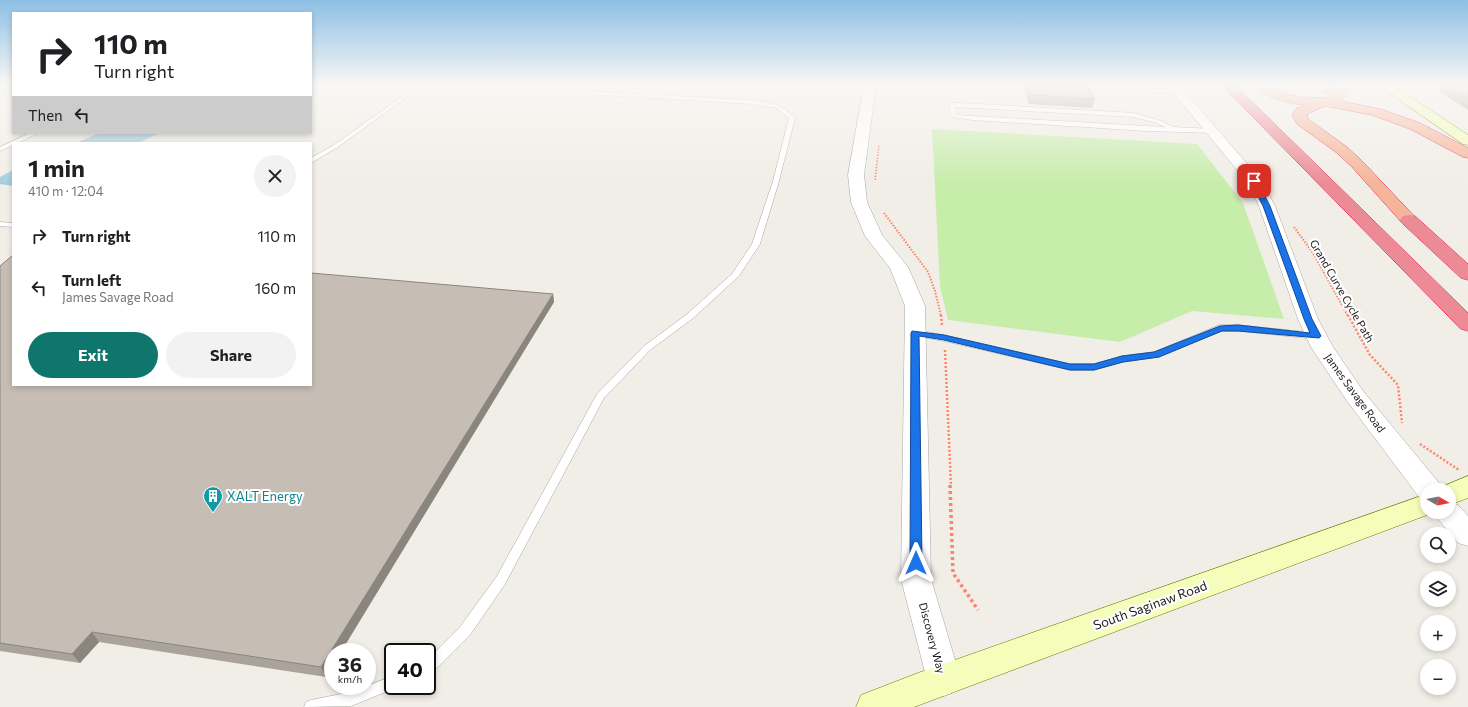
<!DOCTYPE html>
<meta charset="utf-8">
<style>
:root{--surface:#fff;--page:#f2f2f2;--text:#202124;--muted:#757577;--accent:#0f766e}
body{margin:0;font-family:Commissioner,sans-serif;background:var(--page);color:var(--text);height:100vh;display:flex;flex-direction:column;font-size:15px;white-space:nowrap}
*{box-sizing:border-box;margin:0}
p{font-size:13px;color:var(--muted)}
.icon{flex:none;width:22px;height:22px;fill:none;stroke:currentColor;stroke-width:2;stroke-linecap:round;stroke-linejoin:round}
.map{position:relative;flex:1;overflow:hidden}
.panel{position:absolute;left:12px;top:142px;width:300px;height:244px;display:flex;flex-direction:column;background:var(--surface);border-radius:0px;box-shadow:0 2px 6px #0003}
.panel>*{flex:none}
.guide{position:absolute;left:12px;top:12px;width:300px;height:122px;border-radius:0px;box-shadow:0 2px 6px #0003;background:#fff;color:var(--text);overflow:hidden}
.needle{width:26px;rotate:99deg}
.fabs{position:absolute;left:1420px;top:483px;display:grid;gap:8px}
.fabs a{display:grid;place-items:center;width:36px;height:36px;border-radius:50%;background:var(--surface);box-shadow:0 2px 6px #0003;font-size:20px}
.speed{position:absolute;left:324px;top:643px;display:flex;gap:8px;font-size:20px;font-weight:700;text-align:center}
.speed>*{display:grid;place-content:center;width:52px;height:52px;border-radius:50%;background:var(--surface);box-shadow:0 2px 6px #0003;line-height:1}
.speed small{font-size:10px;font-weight:400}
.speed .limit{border:2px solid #111;border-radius:6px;background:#fff;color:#111}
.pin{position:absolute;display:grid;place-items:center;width:34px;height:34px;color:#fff;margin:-17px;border-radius:8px;box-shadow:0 2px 6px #0006}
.me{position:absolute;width:44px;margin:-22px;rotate:0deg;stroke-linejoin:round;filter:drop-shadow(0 0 3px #0008)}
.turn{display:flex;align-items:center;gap:14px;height:84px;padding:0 16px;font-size:18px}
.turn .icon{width:52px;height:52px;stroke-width:2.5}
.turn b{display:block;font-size:28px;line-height:34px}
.then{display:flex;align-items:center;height:38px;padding:0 16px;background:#0003;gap:8px;font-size:15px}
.round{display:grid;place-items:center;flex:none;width:42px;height:42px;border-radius:21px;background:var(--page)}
.head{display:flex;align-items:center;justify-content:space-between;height:68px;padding:0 16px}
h1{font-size:24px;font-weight:700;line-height:30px}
.cta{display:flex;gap:8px;margin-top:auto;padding:8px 16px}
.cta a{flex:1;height:46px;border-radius:24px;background:var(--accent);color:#fff;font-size:16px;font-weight:700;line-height:46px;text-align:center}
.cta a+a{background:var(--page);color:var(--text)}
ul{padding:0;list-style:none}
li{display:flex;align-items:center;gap:12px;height:52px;padding:0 16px}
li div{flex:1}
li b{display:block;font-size:15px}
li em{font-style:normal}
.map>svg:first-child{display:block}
.grass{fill:#c7edab}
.water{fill:#a5cfe1}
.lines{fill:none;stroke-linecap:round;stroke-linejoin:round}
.service-casing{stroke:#a7a7a7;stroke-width:1}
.tertiary-casing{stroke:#a7a7a7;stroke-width:1}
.secondary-casing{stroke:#687f00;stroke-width:1}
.trunk-casing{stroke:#e41f54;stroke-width:1}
.motorway-casing{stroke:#e41f54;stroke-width:1}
.path-far3{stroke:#ff846a;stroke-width:1.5;stroke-dasharray:1.5 1.5;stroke-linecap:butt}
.path-far2{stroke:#ff846a;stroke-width:2;stroke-dasharray:1.5 1.5;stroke-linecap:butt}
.path-far1{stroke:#ff846a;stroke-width:2.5;stroke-dasharray:2 2;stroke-linecap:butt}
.path{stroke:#ff846a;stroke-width:3.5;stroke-dasharray:3 3;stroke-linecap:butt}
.service{fill:#fff;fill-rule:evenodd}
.tertiary{fill:#fff;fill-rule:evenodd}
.secondary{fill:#f4fdb9;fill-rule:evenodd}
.trunk{fill:#f6b49a;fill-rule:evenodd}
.motorway{fill:#ec8b96;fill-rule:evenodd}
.wall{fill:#aaa39c}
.shaded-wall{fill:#8b857f}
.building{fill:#c6beb5;stroke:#8b857f}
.route{fill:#1a73e8;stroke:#114b97}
.labels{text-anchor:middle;stroke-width:4;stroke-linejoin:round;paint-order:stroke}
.street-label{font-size:11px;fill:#202020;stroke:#fff}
.near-culture-label{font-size:13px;fill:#0d838f;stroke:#fff;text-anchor:start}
.near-street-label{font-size:13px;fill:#202020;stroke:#fff}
</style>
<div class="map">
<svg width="1468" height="707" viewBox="0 0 1468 707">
<rect width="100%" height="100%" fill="#f1eee7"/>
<path class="grass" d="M932,129L1197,144L1243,203L1284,319L1192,311L1120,342L948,320L940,286Z"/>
<path class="water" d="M99,133H160L138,143H76Z
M13,170V186L0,184V177Z"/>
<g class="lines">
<defs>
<path id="service" d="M418,85H423L338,147L311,163V158L334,145Z
M451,85H477L751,100C768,102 783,104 795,118L779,181L760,244L739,276L692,319L650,350L604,398L505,584L470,635L432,673L427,675V660L460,627L497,576L597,394L644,346L686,315L732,274L752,244L773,181L789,118L777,108L751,104L453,86Z
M1121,85H1125L1127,87L1179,90L1182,92L1179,94L1125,90Z
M1410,85H1415L1418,87L1413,88Z
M13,86V90L0,95V91Z
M962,103L1134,113L1161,121L1173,127L1213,129L1216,131L1213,133L1147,131L972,120L953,117L949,113L950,105L953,103ZM955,107L1134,117L1157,123L1165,127L972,116L957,115L955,113Z
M30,133H38L18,143H13V145L0,151V147Z
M0,222L13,223V227L0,226Z
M1220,325H1239L1316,333L1320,336L1316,339L1239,331H1221L1159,357L1123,362L1094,370H1070L944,341L915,336L911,333L915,330L944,335L1070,364H1094L1122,356L1154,352Z
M393,676V686L398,687L351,706L304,707L306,702L311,700L351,692Z"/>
<path id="tertiary" d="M864,85H876L864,175L867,202L882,235L908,267L925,306L931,579L961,680L956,691L944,696L932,691L927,680L901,579L905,306L890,268L865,236L851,202L848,175Z
M1167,85H1179L1262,181L1275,206L1318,319L1333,347L1363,391L1439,483L1442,490H1427V499L1419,497L1347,401L1311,347L1298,319L1259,206L1247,182Z
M1449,502L1458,505L1468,516V546L1458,543L1438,519L1434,512H1449Z"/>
<path id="secondary" d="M1378,85H1392L1468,135V145L1463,144Z
M1468,476V498L1449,505V490H1438L1439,488Z
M1427,494V512H1435L914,707H856L861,695L918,673Z"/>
<path id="trunk" d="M1257,85H1270L1280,92L1299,97L1323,98L1332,96L1316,88L1314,85H1330L1336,88V85H1348L1347,94L1340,101L1380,109L1420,123L1468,148V158L1463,157L1410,129L1372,115L1325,106L1307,114L1308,119L1347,147L1362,161L1418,220L1415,224L1409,225L1403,224L1352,167L1337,153L1297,124L1292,115L1297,108L1306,105C1289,103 1267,100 1257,85Z"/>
<path id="motorway" d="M1222,85H1235L1468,313V331L1461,329Z
M1409,215L1415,216L1468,264V280L1461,278L1403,224L1400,220L1403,216Z"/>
</defs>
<use href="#service" class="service-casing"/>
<use href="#tertiary" class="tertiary-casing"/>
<use href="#secondary" class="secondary-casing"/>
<use href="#trunk" class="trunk-casing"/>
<use href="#motorway" class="motorway-casing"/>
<path class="path-far3" d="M875,180L879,145"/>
<path class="path-far2" d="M884,213L928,272L935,291L941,316
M1294,227L1313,253L1348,316"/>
<path class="path-far1" d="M941,315L942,325
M1348,315L1370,355L1398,385L1402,423
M945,350L951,486
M1420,444L1459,470"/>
<path class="path" d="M950,485L953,573L978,610"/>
<use href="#service" class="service"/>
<use href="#tertiary" class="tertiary"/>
<use href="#secondary" class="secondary"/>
<use href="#trunk" class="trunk"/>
<use href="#motorway" class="motorway"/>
</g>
<path class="wall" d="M1022,85H1087L1095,99L1092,108L1029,104Z
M1442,85H1468V110L1438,91Z
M0,266L553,294L554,302L333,652V665L326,677L99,642L80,663L0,651Z"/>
<path class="shaded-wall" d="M553,294L554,302L341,652H333V665L326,677L321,667Z
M92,632L99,642L80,663L72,654Z"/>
<path class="building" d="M1027,85H1087L1095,99L1031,95Z
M1448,85H1468V97Z
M13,255V385H311V273L553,294L321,667L92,632L72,654L0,643V266Z"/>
<linearGradient id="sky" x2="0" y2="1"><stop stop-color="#8dbfe5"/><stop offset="0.46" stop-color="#f9f7f4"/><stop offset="1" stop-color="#f9f7f4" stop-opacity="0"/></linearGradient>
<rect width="1468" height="184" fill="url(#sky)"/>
<path class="route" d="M1254,179L1257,181L1270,206L1312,319L1321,336L1319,338L1238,331H1222L1159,357L1123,362L1094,370H1070L944,340L919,336L922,563L920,567L916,568L912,567L910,563L911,333L912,331L944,335L1070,364H1094L1122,356L1154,352L1220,326L1238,325L1310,333L1304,319L1263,206L1250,181Z"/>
<defs>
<symbol id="building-pin" viewBox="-11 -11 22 30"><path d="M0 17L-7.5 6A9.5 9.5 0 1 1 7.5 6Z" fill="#0f9aa8" stroke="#fff"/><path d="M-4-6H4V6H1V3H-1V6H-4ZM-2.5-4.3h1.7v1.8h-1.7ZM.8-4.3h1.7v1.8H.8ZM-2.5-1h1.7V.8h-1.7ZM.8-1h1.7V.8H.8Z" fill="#fff"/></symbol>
</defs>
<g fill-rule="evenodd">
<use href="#building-pin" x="202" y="485" width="22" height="30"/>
</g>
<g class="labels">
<g class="street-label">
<text transform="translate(1342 291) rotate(60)" y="4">Grand Curve Cycle Path</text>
<text transform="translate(1355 393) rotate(54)" y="4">James Savage Road</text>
<text transform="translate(932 638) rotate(75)" y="4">Discovery Way</text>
</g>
<g class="near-culture-label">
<text x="227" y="501">XALT Energy</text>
</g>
<g class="near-street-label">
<text transform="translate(1150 605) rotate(-20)" y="5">South Saginaw Road</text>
</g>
</g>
</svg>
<div class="fabs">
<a><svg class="needle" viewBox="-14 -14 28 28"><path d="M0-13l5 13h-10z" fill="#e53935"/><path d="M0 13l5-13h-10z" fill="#757577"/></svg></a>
<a><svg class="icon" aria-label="search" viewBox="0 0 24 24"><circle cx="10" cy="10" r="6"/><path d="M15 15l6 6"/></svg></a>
<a><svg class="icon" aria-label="layers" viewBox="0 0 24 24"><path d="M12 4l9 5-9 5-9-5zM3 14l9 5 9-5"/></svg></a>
<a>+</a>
<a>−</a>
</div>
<div class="speed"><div>36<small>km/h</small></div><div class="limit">40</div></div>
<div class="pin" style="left:1254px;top:181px;background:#d93025"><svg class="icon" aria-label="arrive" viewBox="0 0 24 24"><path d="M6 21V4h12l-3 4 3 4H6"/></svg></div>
<svg class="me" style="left:916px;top:563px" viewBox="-20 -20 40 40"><path d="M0-17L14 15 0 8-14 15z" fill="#1a73e8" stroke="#fff" stroke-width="4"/></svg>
<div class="guide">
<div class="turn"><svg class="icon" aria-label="right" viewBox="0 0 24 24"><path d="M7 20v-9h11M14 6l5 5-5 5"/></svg><div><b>110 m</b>Turn right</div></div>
<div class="then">Then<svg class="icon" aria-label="left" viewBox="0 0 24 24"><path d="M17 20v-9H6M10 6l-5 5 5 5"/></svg></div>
</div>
<section class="panel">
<div class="head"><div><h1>1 min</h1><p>410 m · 12:04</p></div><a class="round"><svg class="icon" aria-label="close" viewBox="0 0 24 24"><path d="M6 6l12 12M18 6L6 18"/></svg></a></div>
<ul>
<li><svg class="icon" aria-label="right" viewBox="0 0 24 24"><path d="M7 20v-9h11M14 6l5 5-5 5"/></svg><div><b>Turn right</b></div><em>110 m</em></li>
<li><svg class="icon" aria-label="left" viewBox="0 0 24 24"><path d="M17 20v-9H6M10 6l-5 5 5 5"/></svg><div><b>Turn left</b><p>James Savage Road</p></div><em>160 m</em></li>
</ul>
<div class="cta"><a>Exit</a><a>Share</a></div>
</section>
</div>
